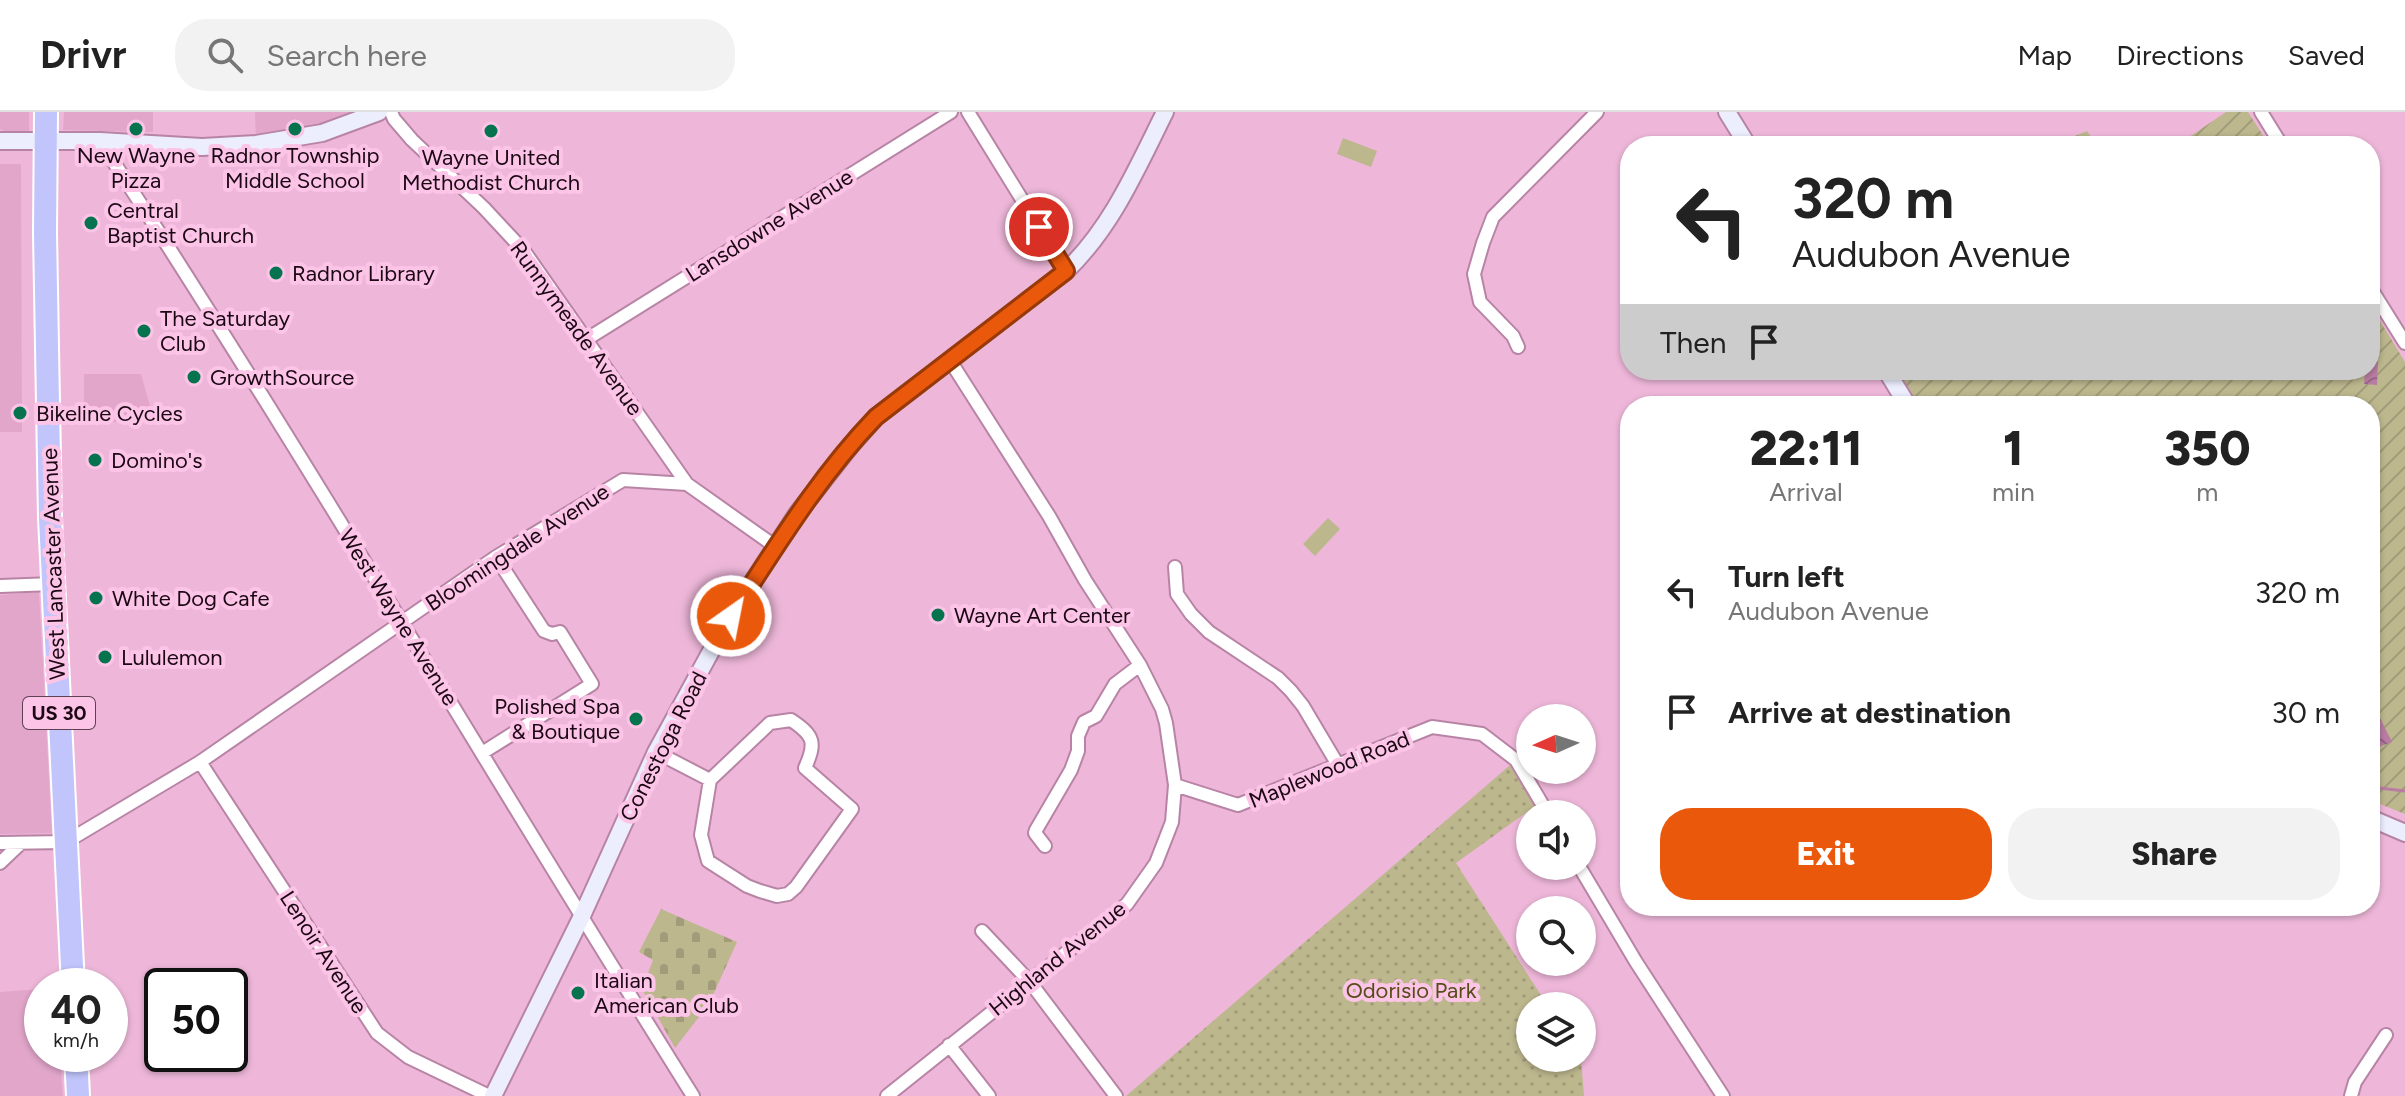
<!DOCTYPE html>
<style>
:root{--surface:#fff;--page:#f2f2f2;--text:#222;--muted:#767676;--line:#e0e0e0;--accent:#ea580c}
body{margin:0;font-family:Figtree,sans-serif;background:var(--page);color:var(--text);height:100vh;display:flex;flex-direction:column;font-size:30px;white-space:nowrap}
*{box-sizing:border-box;margin:0}
p{font-size:26px;color:var(--muted)}
.icon{flex:none;width:44px;height:44px;fill:none;stroke:currentColor;stroke-width:2;stroke-linecap:round;stroke-linejoin:round}
.map{position:relative;flex:1;overflow:hidden}
.sheet{position:absolute;left:1620px;top:284px;width:760px;height:520px;display:flex;flex-direction:column;background:var(--surface);border-radius:32px;box-shadow:0 2px 6px #0004}
.sheet>*{flex:none}
.top-card{position:absolute;left:1620px;top:24px;width:760px;height:244px;border-radius:32px;box-shadow:0 2px 6px #0004;background:#fff;color:var(--text);overflow:hidden}
.needle{width:52px;rotate:267deg}
.tools{position:absolute;left:1516px;top:592px;display:grid;gap:16px}
.tools a{display:grid;place-items:center;width:80px;height:80px;border-radius:50%;background:var(--surface);box-shadow:0 2px 6px #0004;font-size:40px}
.speed{position:absolute;left:24px;top:856px;display:flex;gap:16px;font-size:40px;font-weight:700;text-align:center}
.speed>*{display:grid;place-content:center;width:104px;height:104px;border-radius:50%;background:var(--surface);box-shadow:0 2px 6px #0004;line-height:1}
.speed small{font-size:20px;font-weight:400}
.speed .limit{border:4px solid #111;border-radius:12px;background:#fff;color:#111}
.pin{position:absolute;display:grid;place-items:center;width:68px;height:68px;color:#fff;margin:-34px;border:4px solid #fff;border-radius:50%;box-shadow:0 2px 8px #0007}
.me{position:absolute;width:88px;margin:-44px;rotate:33deg;stroke-linejoin:round;filter:drop-shadow(0 0 6px #0008)}
.turn{display:flex;align-items:center;gap:28px;height:168px;padding:0 40px;font-size:36px}
.turn .icon{width:104px;height:104px;stroke-width:2.5}
.turn b{display:block;font-size:56px;line-height:68px}
.then{display:flex;align-items:center;height:76px;padding:0 40px;background:#0003;gap:16px;font-size:30px}
.eta{display:flex;justify-content:space-evenly;align-items:center;height:136px;text-align:center}
.eta b{font-size:48px;font-weight:800;line-height:56px}
.action{display:flex;gap:16px;margin-top:auto;padding:16px 40px}
.action a{flex:1;height:92px;border-radius:32px;background:var(--accent);color:#fff;font-size:32px;font-weight:800;line-height:92px;text-align:center}
.action a+a{background:var(--page);color:var(--text)}
ul{padding:0;list-style:none}
li{display:flex;align-items:center;gap:24px;height:120px;padding:0 40px}
li div{flex:1}
li b{display:block;font-size:30px}
li em{font-style:normal}
header{display:flex;align-items:center;gap:48px;box-sizing:border-box;height:112px;padding:0 40px;background:var(--surface);border-bottom:2px solid var(--line)}
header strong{font-size:38px}
nav{display:flex;gap:44px;margin-inline-start:auto;font-size:28px}
.search{width:560px;height:72px;background:var(--page);display:flex;align-items:center;gap:20px;box-sizing:border-box;padding:0 28px;border-radius:32px;color:var(--muted);font-size:30px}
.map>svg:first-child{display:block}
.built{fill:#e2a6cb}
.cemetery{fill:url(#cemetery-stones)}
.park{fill:url(#park-dots)}
.garden{fill:url(#garden-furrows)}
.pitch{fill:#bdb78e}
.water{fill:url(#water-waves)}
.lines{fill:none;stroke-linecap:round;stroke-linejoin:round}
.stream{stroke:#b97da3;stroke-width:3}
.street-casing{stroke:#b884a5;stroke-width:16}
.secondary-casing{stroke:#b884a5;stroke-width:20}
.highway-casing{stroke:#fff;stroke-width:26}
.street{stroke:#fff;stroke-width:12}
.secondary{stroke:#eceefe;stroke-width:16}
.highway{stroke:#c1c5fb;stroke-width:22}
.route-casing{stroke:#983908;stroke-width:20}
.route{stroke:#ea580c;stroke-width:14}
.poi-dot{fill:#05744e;stroke:#fcc4e6;stroke-width:3}
.labels{text-anchor:middle;stroke-width:8;stroke-linejoin:round;paint-order:stroke}
.shield{fill:#fcc4e6;stroke:#5e4053;stroke-width:2}
.shield-label{font-size:20px;font-weight:bold;fill:#1b0814}
.poi-label{font-size:22px;fill:#1b0814;stroke:#fcc4e6;text-anchor:start}
.street-label{font-size:22px;fill:#1b0814;stroke:#fcc4e6}
.park-label{font-size:22px;fill:#554d18;stroke:#fcc4e6}
</style>
<header>
<strong>Drivr</strong>
<div class="search"><svg class="icon" aria-label="search" viewBox="0 0 24 24"><circle cx="10" cy="10" r="6"/><path d="M15 15l6 6"/></svg>Search here</div>
<nav><a>Map</a><a>Directions</a><a>Saved</a></nav>
</header>
<div class="map">
<svg width="2405" height="984" viewBox="0 0 2405 984">
<defs>
<pattern id="cemetery-stones" width="16" height="16" patternUnits="userSpaceOnUse" patternTransform="scale(2)"><rect width="16" height="16" fill="#bdb78e"/><path d="M2 7V4a2 2 0 0 1 4 0v3zM10 15v-3a2 2 0 0 1 4 0v3z" fill="#a29c7a"/></pattern>
<pattern id="park-dots" width="8" height="8" patternUnits="userSpaceOnUse" patternTransform="scale(2)"><rect width="8" height="8" fill="#bdb78e"/><path d="M2 2h.1M6 6h.1" fill="none" stroke="#a29c7a" stroke-width="1.8" stroke-linecap="round"/></pattern>
<pattern id="garden-furrows" width="10" height="10" patternUnits="userSpaceOnUse" patternTransform="scale(2)"><rect width="10" height="10" fill="#bdb78e"/><path d="M-1 1l2-2M0 10L10 0M9 11l2-2" fill="none" stroke="#a29c7a"/></pattern>
<pattern id="water-waves" width="16" height="10" patternUnits="userSpaceOnUse" patternTransform="scale(2)"><rect width="16" height="10" fill="#b97da3"/><path d="M0 5q4-4 8 0t8 0" fill="none" stroke="#966484"/></pattern>
</defs>
<rect width="100%" height="100%" fill="#eeb7d9"/>
<path class="built" d="M0,0H29V19L6,20L0,17Z
M64,0H153V20L63,18Z
M255,0H379L256,32Z
M0,52H21L22,320H0Z
M84,262H141L151,297L144,310H84Z
M39,480L52,721L0,722V483Z
M42,877V942H60L63,984H0V880Z"/>
<path class="cemetery" d="M661,797L737,830L709,892L675,936L642,877L653,848L639,840Z"/>
<path class="park" d="M1516,648L1541,690L1456,751L1548,894H1530V946H1581L1584,984H1126Z"/>
<path class="garden" d="M2226,0H2248L2270,34H2176Z
M2087,19L2097,34H2051Z
M2370,192L2405,250V702L2370,688V294H1920L1897,258H2370Z"/>
<path class="pitch" d="M1343,26L1377,39L1371,55L1337,42Z
M1328,406L1340,417L1315,444L1303,432Z"/>
<path class="water" d="M2370,248L2378,249L2377,273L2364,272L2365,258H2370Z
M2370,599L2379,604L2392,630L2370,638Z"/>
<g class="lines">
<path class="stream" d="M2370,675L2405,679"/>
<defs>
<path id="street" d="M391,0L394,7L412,28L484,96L524,139L687,372
M968,0L1066,159
M2261,0L2282,34
M100,29C305,343 494,667 693,984
M2370,175L2405,231
M587,227L951,0
M1518,235L1513,224L1480,190L1474,162L1483,131L1493,105L1597,0
M949,247L1049,404L1085,468L1140,553L1162,597L1166,611L1175,673L1238,693L1432,615L1482,622L1516,648L1548,702
M1175,455L1177,482L1191,502L1209,520L1278,566L1291,579L1303,594L1338,653
M0,474L53,472
M656,640L710,668L701,723L708,749L747,774L760,779L777,784L788,782L796,775L852,697L805,656C816,631 815,624 791,608L770,611L710,668
M482,641L592,572L560,520L552,522L544,519L496,445
M200,650L377,921L408,945L489,984
M0,731L66,730L200,650L496,445L623,368L687,372L776,435
M1045,734L1035,721L1036,718L1071,658L1078,639V624L1084,610L1096,604L1115,572L1140,553
M0,751L20,732
M1579,754L1636,850L1723,984
M982,819L1030,870L1116,984
M949,933L989,984
M887,984L1127,792L1156,751L1172,710L1175,673
M2351,984L2355,970L2386,923"/>
<path id="secondary" d="M1727,0L1748,34
M0,29H100L202,35L256,32L322,21L379,0
M1886,258L1908,294
M2370,706L2405,721
M493,984L581,806L656,640L728,508L797,402L851,333L876,305L1066,159C1112,115 1137,56 1165,0"/>
<path id="highway" d="M46,0L45,121L50,406L73,874
M76,942L78,984"/>
</defs>
<use href="#street" class="street-casing"/>
<use href="#secondary" class="secondary-casing"/>
<use href="#highway" class="highway-casing"/>
<use href="#street" class="street"/>
<use href="#secondary" class="secondary"/>
<use href="#highway" class="highway"/>
</g>
<g class="lines">
<defs>
<path id="route" d="M731,504C776,435 819,364 876,305L1066,159L1039,115"/>
</defs>
<use href="#route" class="route-casing"/>
<use href="#route" class="route"/>
</g>
<g class="poi-dot">
<circle cx="136" cy="17" r="8"/>
<circle cx="295" cy="17" r="8"/>
<circle cx="491" cy="19" r="8"/>
<circle cx="91" cy="111" r="8"/>
<circle cx="276" cy="161" r="8"/>
<circle cx="144" cy="219" r="8"/>
<circle cx="194" cy="265" r="8"/>
<circle cx="20" cy="301" r="8"/>
<circle cx="95" cy="348" r="8"/>
<circle cx="96" cy="486" r="8"/>
<circle cx="938" cy="503" r="8"/>
<circle cx="105" cy="545" r="8"/>
<circle cx="636" cy="607" r="8"/>
<circle cx="578" cy="881" r="8"/>
</g>
<g class="labels">
<rect class="shield" x="23" y="585" width="72" height="32" rx="6"/>
<g class="shield-label">
<text x="59" y="608">US 30</text>
</g>
<g class="poi-label">
<text x="136" y="51" text-anchor="middle">New Wayne<tspan x="136" dy="25">Pizza</tspan></text>
<text x="295" y="51" text-anchor="middle">Radnor Township<tspan x="295" dy="25">Middle School</tspan></text>
<text x="491" y="53" text-anchor="middle">Wayne United<tspan x="491" dy="25">Methodist Church</tspan></text>
<text x="107" y="106">Central<tspan x="107" dy="25">Baptist Church</tspan></text>
<text x="292" y="169">Radnor Library</text>
<text x="160" y="214">The Saturday<tspan x="160" dy="25">Club</tspan></text>
<text x="210" y="273">GrowthSource</text>
<text x="36" y="309">Bikeline Cycles</text>
<text x="111" y="356">Domino's</text>
<text x="112" y="494">White Dog Cafe</text>
<text x="954" y="511">Wayne Art Center</text>
<text x="121" y="553">Lululemon</text>
<text x="620" y="602" text-anchor="end">Polished Spa<tspan x="620" dy="25">&amp; Boutique</tspan></text>
<text x="594" y="876">Italian<tspan x="594" dy="25">American Club</tspan></text>
</g>
<g class="street-label">
<text transform="translate(769 113) rotate(-32)" y="8">Lansdowne Avenue</text>
<text transform="translate(577 216) rotate(54)" y="8">Runnymeade Avenue</text>
<text transform="translate(517 435) rotate(-33)" y="8">Bloomingdale Avenue</text>
<text transform="translate(53 452) rotate(-92)" y="8">West Lancaster Avenue</text>
<text transform="translate(399 505) rotate(58)" y="8">West Wayne Avenue</text>
<text transform="translate(663 634) rotate(-63)" y="8">Conestoga Road</text>
<text transform="translate(1329 657) rotate(-22)" y="8">Maplewood Road</text>
<text transform="translate(324 840) rotate(57)" y="8">Lenoir Avenue</text>
<text transform="translate(1057 846) rotate(-39)" y="8">Highland Avenue</text>
</g>
<g class="park-label">
<text x="1411" y="886">Odorisio Park</text>
</g>
</g>
</svg>
<div class="tools">
<a><svg class="needle" viewBox="-14 -14 28 28"><path d="M0-13l5 13h-10z" fill="#e53935"/><path d="M0 13l5-13h-10z" fill="#767676"/></svg></a>
<a><svg class="icon" aria-label="sound" viewBox="0 0 24 24"><path d="M4 9h4l5-4v14l-5-4H4zM17 9q2 3 0 6"/></svg></a>
<a><svg class="icon" aria-label="search" viewBox="0 0 24 24"><circle cx="10" cy="10" r="6"/><path d="M15 15l6 6"/></svg></a>
<a><svg class="icon" aria-label="layers" viewBox="0 0 24 24"><path d="M12 4l9 5-9 5-9-5zM3 14l9 5 9-5"/></svg></a>
</div>
<div class="speed"><div>40<small>km/h</small></div><div class="limit">50</div></div>
<div class="pin" style="left:1039px;top:115px;background:#d93025"><svg class="icon" aria-label="arrive" viewBox="0 0 24 24"><path d="M6 21V4h12l-3 4 3 4H6"/></svg></div>
<svg class="me" style="left:731px;top:504px" viewBox="-20 -20 40 40"><circle r="17" fill="#ea580c" stroke="#fff" stroke-width="3"/><path d="M0-11L8 9 0 5-8 9z" fill="#fff"/></svg>
<div class="top-card">
<div class="turn"><svg class="icon" aria-label="left" viewBox="0 0 24 24"><path d="M17 20v-9H6M10 6l-5 5 5 5"/></svg><div><b>320 m</b>Audubon Avenue</div></div>
<div class="then">Then<svg class="icon" aria-label="arrive" viewBox="0 0 24 24"><path d="M6 21V4h12l-3 4 3 4H6"/></svg></div>
</div>
<section class="sheet">
<div class="eta">
<div><b>22:11</b><p>Arrival</p></div>
<div><b>1</b><p>min</p></div>
<div><b>350</b><p>m</p></div>
</div>
<ul>
<li><svg class="icon" aria-label="left" viewBox="0 0 24 24"><path d="M17 20v-9H6M10 6l-5 5 5 5"/></svg><div><b>Turn left</b><p>Audubon Avenue</p></div><em>320 m</em></li>
<li><svg class="icon" aria-label="arrive" viewBox="0 0 24 24"><path d="M6 21V4h12l-3 4 3 4H6"/></svg><div><b>Arrive at destination</b></div><em>30 m</em></li>
</ul>
<div class="action"><a>Exit</a><a>Share</a></div>
</section>
</div>
